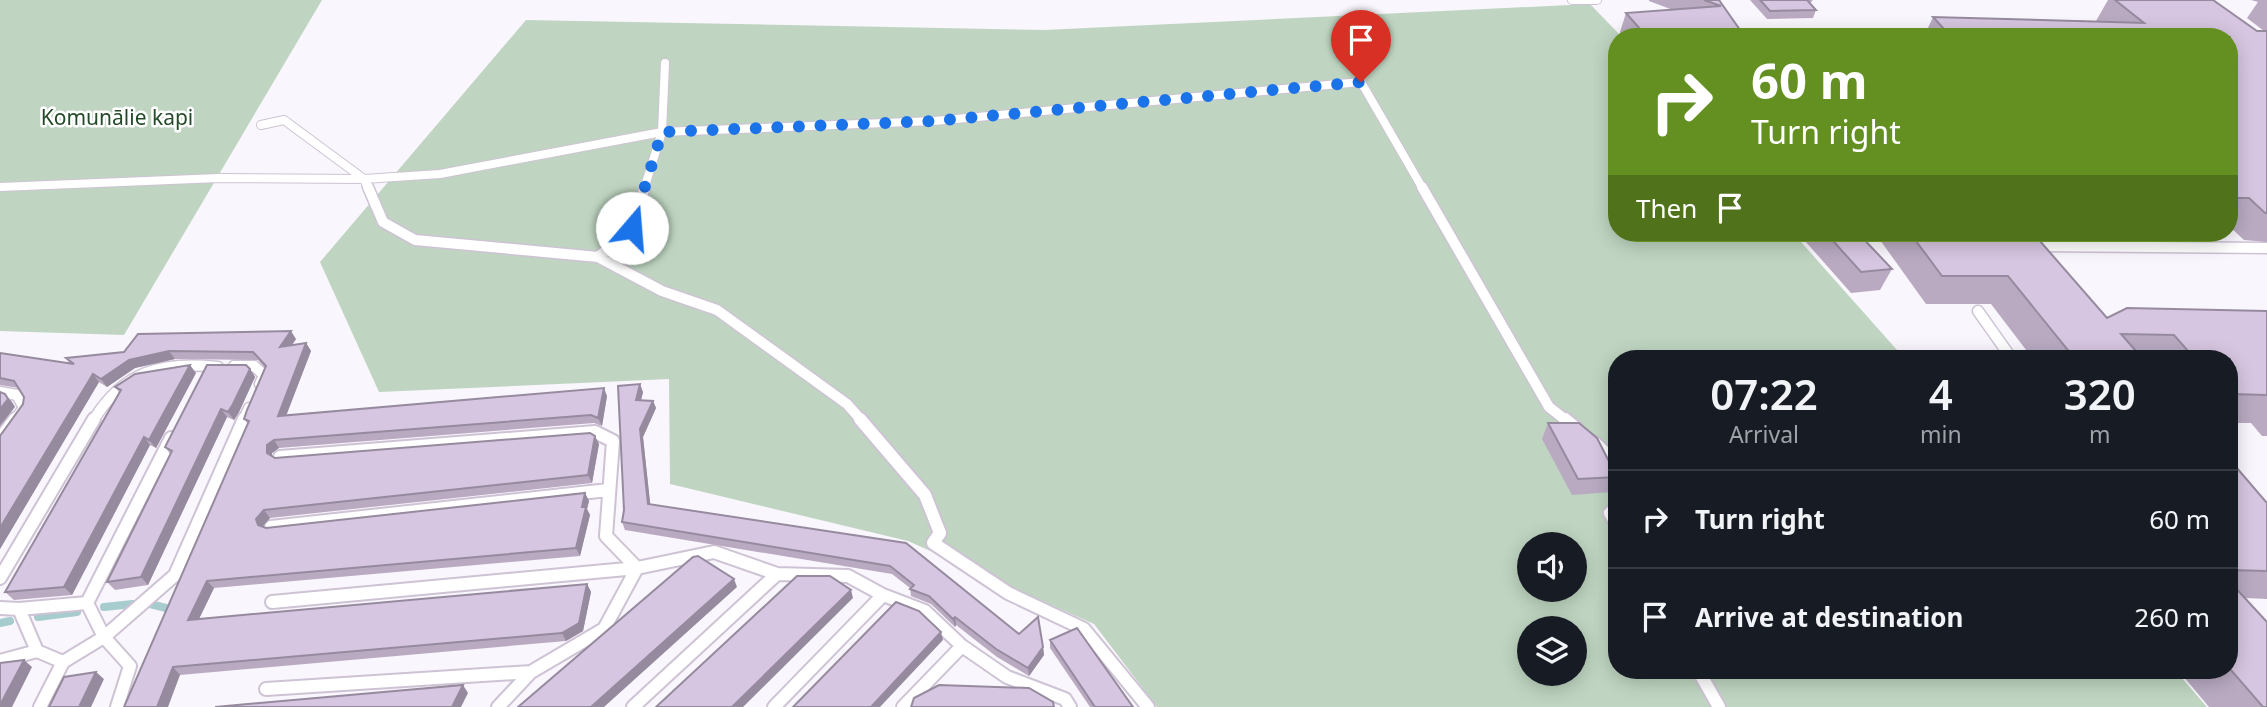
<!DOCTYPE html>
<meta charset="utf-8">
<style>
:root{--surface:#171b24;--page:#20242c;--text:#f1f3f6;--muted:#9ea1a6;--line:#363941}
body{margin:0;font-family:"Noto Sans",sans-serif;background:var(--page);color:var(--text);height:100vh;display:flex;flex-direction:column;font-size:26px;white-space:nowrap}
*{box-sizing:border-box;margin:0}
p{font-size:23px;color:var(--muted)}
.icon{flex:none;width:38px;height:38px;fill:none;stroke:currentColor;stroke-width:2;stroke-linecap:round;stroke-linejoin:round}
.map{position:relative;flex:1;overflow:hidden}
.panel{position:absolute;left:1608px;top:350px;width:630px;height:329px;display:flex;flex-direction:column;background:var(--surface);border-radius:28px;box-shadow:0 4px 18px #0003}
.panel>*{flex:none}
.banner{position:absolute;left:1608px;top:28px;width:630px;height:214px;border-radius:28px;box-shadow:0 4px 18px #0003;background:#648f21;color:#fff;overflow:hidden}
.fabs{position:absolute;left:1517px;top:532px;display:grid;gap:14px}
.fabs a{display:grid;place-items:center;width:70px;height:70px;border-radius:50%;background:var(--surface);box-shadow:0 4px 18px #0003;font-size:35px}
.pin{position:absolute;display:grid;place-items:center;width:60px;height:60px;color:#fff;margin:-72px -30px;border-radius:50% 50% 50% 0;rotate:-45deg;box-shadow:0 0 7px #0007}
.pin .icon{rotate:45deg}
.me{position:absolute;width:77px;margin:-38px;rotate:18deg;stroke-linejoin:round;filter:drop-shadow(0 0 5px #0008)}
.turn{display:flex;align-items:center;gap:24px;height:147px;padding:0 28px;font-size:32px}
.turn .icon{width:91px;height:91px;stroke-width:2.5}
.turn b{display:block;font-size:49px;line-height:60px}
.then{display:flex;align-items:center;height:66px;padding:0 28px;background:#0003;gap:14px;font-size:26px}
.eta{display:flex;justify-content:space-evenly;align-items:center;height:119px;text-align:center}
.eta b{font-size:42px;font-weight:600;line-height:49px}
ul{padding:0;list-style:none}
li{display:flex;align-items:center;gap:21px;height:98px;padding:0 28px;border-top:2px solid var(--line)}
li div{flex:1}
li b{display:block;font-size:26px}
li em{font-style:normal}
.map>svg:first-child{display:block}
.green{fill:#bfd5c1;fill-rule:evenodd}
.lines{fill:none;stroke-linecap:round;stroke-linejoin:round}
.stream{stroke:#a6ccce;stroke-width:8}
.lane-far2-casing{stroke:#cec3d4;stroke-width:10}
.lane-far1-casing{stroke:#cec3d4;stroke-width:13}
.lane-casing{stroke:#cec3d4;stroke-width:16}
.lane-far2{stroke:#fff;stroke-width:8}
.lane-far1{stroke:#fff;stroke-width:10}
.lane{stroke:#fff;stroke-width:12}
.wall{fill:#b9aac2}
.shaded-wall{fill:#968b9e}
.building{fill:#d7c6e1;stroke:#968b9e;stroke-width:2}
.route{stroke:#1a73e8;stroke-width:12;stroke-dasharray:0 21.6}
.labels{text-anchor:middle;stroke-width:5;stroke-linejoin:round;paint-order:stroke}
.far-park-label{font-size:21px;fill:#244a2a;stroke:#fff}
</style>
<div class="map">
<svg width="2267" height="707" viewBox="0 0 2267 707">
<rect width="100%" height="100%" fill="#faf6fd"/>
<path class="green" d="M0,0H322L124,335L0,331Z
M1590,4L1622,37H1617V233H1793L1905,359H1617V670H2175L2207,707H1157L1094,624L908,541L670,484L669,379L379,392L320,262L526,20L1044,30ZM1530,544H1575V590H1530ZM1530,628H1575V674H1530Z"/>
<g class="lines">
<path class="stream" d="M150,604L174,610
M104,607L133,604
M38,617L77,612
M0,623L10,621"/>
<defs>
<path id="lane-far2" d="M1572,0H1597
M261,125L284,120L364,179L368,189
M0,187L219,178L364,179L440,174L662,132L934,121L1361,82L1423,189
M644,189L662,132L665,63"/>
<path id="lane-far1" d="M368,187L383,222L415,240L598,257L662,291L717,310L847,404L862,421
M1422,187L1549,407L1567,421
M2024,233L2035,246L2267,248
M598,257L632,228L645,187
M1978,311L2012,359
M234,366H254L264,375L260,384
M0,392L17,395L24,408L14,421
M93,421C123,371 162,361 218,367
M243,421L249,408"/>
<path id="lane" d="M860,419L925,495L940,533L933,543L1008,593L1084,629L1148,707
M1565,419L1577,429
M0,439L15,419
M1595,443L1617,464
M280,457L595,432L613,441L606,536L637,568L604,629L531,672L498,707
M1617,507L1610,513L1617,525
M271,527L608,490
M0,578L94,419
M272,602L637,568L714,552L777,574L848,576L883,595L925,611L962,646L1007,677L1065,699L1070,707
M0,608L19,609L37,651
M19,609L87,603
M0,661L37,651L63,662L104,637L175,575L244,419
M1698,670L1719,707
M266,689L531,672
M40,707L63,662
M117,707L130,666L104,637L87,603L171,438
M633,707L777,574
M774,707L883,595
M903,707L962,646"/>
</defs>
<use href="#lane-far2" class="lane-far2-casing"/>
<use href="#lane-far1" class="lane-far1-casing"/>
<use href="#lane" class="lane-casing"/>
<use href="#lane-far2" class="lane-far2"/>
<use href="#lane-far1" class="lane-far1"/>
<use href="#lane" class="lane"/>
</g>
<path class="wall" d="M1649,0H1719L1745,37H1624L1620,32L1626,13L1673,10L1649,1Z
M1750,0H1813L1810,3L1816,10L1813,18L1767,19Z
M2108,0H2213L2257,31H2264L2247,18L2258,2L2251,0H2267V242L2244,240L2230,227V37H1895L1898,30H1927L1933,17L2096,21Z
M1798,233H1858L1892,269L1880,290L1851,293Z
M1875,233H2033L2107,318L2267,311V436H2262L2251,423H2230V359H2033L1991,304H1926Z
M296,339L292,345L306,343L311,351L286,415L607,396L602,426L594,423L279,448L272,453V456L275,458L599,444L592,483L270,518L263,527L266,528L585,493L589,501L587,509L590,515L580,556L214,588L199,619L587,584L591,592L583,631L566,641L180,675L124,707L248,424L244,419L265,368L258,360L175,359L135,368L107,387L99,382L0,549V436L23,404L24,397L19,388L0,385V353L70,364L66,358Z
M250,369L255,377L239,412L234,420L227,417L148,585L115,590L107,582L171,455L165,447Z
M196,373L156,448L150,445L72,595L14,600L5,592L119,392L115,387Z
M618,386L643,392L641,400L653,401L656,408L643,437L650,504L906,543L1019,634L1043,647L1044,655L1029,676L997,657L956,625L955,627L931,604L911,596L910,588L892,574L625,530L622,522L624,510Z
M1548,423L1617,475V479L1612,492L1572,495L1542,439Z
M2230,460L2267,503V599L2245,598L2267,707H2209L2178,670H2230Z
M1050,640L1133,707H1090L1050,648Z"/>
<path class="shaded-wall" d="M291,331L296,339L285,355L280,347Z
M306,343L311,351L283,424L278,416Z
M169,351L175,359L135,368L107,387L101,379L129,360Z
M190,365L196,373L156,448L149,440Z
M250,369L255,377L239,412L234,420L228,412Z
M93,374L99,382L0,549V528Z
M640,384L643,392L639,408L636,400Z
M604,388L607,396L602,426L598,418Z
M5,394L12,402L15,407L0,426V409Z
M653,401L656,408L643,437L651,511L648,504L640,429Z
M221,409L227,417L148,585L141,577Z
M595,436L599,444L592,483L588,475Z
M144,437L150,445L72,595L64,587Z
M274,440L279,448L272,453V461L267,453V445Z
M585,493L589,501L587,509L590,515L580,556L576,548Z
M264,510L270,518L262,527L258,525L256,519Z
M734,579L737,587L604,707H591Z
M207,581L214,588L195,627L188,620Z
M587,584L591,592L583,631L566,641L562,633Z
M851,590L853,598L743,707H732Z
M955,617L956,625L955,627L953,619Z
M941,632L943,640L880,707H871Z
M1043,647L1044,655L1029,676L1028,668Z
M24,660L32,667L12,707H0V705Z
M173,667L180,675L168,707H157Z
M96,672L104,679L91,707H79Z
M463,685L468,693L461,707H452Z"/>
<path class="building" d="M1704,0H1719L1745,37H1647L1626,13L1721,6Z
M1760,0H1807L1816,10L1770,11Z
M2115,0H2213L2257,31H2267V213H2265L2249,198H2230V37H1905L1898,30H1945L1933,17L2144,23Z
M1826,233H1858L1892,269L1861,272Z
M1910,233H2033L2107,318L2127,308L2267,311V395L2230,394V359H2195L2174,335L2121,334L2143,359H2075L2008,276H1942Z
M291,331L280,347L306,343L278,416L604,388L598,418L591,415L274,440L267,445V453L275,458L590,433L595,436L588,475L264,510L256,519L258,525L266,528L585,493L582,507H586L576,548L207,581L188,620L587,584L579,623L562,633L173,667L157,707H124L249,421L244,419L247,410L266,366L253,352L169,351L129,360L101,379L93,374L0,528V436L23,404L24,397L14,381L0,378V353L74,364L66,358L124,352L138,334Z
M190,365L149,440L144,437L64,587L5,592L121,390L115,387L135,374Z
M207,365H246L250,369L233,404L228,412L221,409L141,577L107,582L172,451L165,447Z
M640,384L636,400L653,401L640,429L648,504L906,543L1019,634L1038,617L1043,647L1028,668L996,649L955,617L953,619L929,596L910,589L914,585L890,566L622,522L624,510L618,386Z
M0,392L5,394L8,399L0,409Z
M1548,423H1579L1597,438L1617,477L1578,479Z
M2230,460L2267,503V571L2230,570Z
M698,556L734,579L591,707H518L693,557Z
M797,576H830L851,590L732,707H656Z
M2230,582L2267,622V707H2263L2230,669Z
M896,602L919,611L941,632L871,707H793Z
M1077,628L1133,707H1095L1050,640Z
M24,660L0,705V663Z
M96,672L79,707H49L64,677Z
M463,685L452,707H215Z
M939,685L1029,688L1053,702L1054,707H911L914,698Z"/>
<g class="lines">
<path class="route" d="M632,228L662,132L934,121L1361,82"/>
</g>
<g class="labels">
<g class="far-park-label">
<text x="117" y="125">Komunālie kapi</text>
</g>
</g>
</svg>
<div class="fabs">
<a><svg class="icon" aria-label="sound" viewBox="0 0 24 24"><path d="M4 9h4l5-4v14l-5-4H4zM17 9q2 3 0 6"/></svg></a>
<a><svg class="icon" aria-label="layers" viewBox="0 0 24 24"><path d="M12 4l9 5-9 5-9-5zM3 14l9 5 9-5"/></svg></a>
</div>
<div class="pin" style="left:1361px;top:82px;background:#d93025"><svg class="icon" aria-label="arrive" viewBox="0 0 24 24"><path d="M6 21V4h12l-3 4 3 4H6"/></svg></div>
<svg class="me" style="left:632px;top:228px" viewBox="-20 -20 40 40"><circle r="19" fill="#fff"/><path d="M0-13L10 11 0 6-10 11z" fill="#1a73e8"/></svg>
<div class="banner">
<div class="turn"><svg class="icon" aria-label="right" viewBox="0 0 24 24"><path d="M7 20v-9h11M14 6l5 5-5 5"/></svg><div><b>60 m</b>Turn right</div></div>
<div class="then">Then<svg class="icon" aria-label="arrive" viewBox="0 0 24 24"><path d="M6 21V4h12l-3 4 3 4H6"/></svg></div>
</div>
<section class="panel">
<div class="eta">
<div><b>07:22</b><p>Arrival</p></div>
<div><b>4</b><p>min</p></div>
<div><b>320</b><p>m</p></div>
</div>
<ul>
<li><svg class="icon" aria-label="right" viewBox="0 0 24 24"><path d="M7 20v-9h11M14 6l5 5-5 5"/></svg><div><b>Turn right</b></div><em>60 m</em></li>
<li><svg class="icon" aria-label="arrive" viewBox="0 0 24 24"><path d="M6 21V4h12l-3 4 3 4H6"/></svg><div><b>Arrive at destination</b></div><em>260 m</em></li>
</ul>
</section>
</div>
